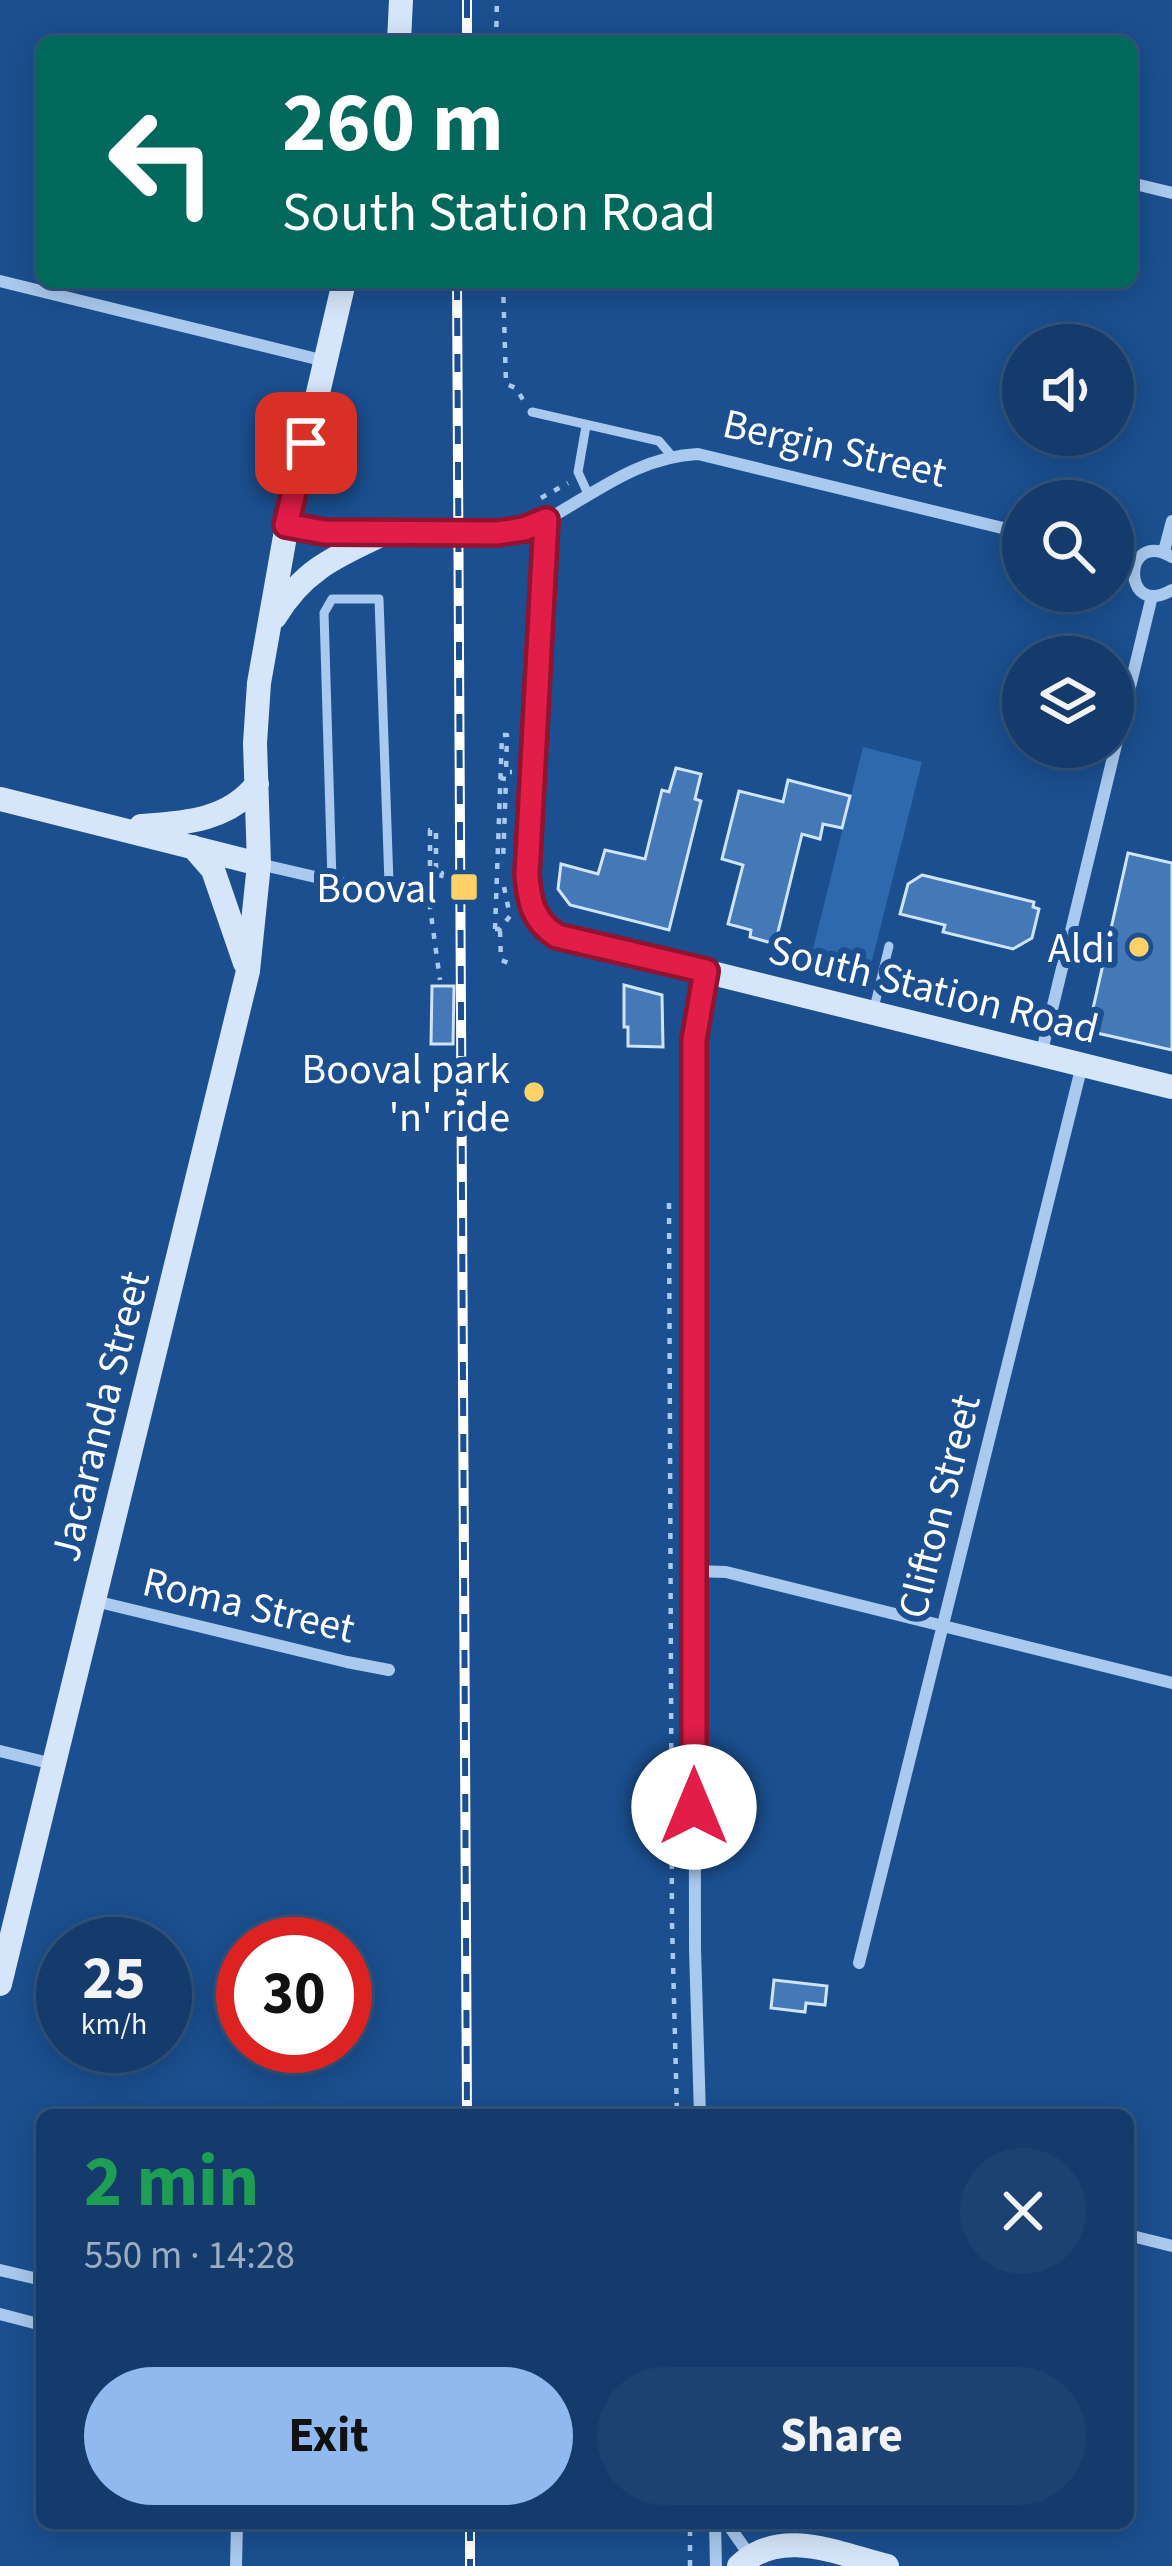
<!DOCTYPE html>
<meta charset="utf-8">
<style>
:root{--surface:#143b6b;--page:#1d4271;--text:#f1f3f6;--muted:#9dadc1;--line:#33557e;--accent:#90b9f0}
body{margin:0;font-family:"Source Sans 3",sans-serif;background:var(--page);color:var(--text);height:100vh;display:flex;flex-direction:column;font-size:45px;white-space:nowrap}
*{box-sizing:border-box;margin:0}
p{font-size:39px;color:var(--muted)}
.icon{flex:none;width:66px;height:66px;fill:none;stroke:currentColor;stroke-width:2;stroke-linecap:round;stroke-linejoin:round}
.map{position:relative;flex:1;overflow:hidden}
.drawer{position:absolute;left:36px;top:2109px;width:1098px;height:420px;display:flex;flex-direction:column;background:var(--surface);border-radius:18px;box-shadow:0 6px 30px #0003,0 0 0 3px var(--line)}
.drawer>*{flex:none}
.guide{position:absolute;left:36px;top:36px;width:1101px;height:252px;border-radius:18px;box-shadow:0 6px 30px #0003,0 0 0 3px var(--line);background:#00695c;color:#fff;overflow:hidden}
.tools{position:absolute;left:1002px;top:324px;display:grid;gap:24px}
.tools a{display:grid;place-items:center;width:132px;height:132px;border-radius:50%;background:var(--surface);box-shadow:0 6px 30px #0003,0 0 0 3px var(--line);font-size:60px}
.speed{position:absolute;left:36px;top:1917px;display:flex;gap:24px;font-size:60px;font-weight:700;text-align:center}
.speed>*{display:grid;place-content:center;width:156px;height:156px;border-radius:50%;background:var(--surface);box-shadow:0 6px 30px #0003,0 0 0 3px var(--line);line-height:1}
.speed small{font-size:30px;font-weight:400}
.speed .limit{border:18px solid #d22;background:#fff;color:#111}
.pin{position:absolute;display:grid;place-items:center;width:102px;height:102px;color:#fff;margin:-51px;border-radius:24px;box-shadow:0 6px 18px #0006}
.me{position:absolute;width:132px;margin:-66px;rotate:0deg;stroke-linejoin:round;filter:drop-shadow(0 0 9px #0008)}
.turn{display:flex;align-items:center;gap:42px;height:252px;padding:0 48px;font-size:54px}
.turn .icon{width:156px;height:156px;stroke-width:2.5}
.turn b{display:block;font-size:84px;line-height:102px}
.round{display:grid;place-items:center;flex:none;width:126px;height:126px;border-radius:63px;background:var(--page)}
.head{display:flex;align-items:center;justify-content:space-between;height:204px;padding:0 48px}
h1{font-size:72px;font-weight:700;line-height:90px;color:#1e9e55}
.button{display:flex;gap:24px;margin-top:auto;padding:24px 48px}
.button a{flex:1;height:138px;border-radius:72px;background:var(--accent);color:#111;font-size:48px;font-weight:700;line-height:138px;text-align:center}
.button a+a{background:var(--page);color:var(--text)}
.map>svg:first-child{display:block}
.green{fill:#2e69ad}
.building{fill:#4478b7;stroke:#cfe3fa;stroke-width:3}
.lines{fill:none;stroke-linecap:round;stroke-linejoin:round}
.path{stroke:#a9c9ee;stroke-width:4.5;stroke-dasharray:6 9;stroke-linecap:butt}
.lane{stroke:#a9c9ee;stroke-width:9}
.street{stroke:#a9c9ee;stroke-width:12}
.secondary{stroke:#d6e6fa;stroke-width:24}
.rail-casing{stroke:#fff;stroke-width:10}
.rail{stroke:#1b4f8f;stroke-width:6;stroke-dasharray:18;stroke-linecap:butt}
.route-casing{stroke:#92132f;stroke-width:30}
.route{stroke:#e11d48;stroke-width:21}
.poi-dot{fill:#ffd166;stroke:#1b4f8f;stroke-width:4.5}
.labels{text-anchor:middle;stroke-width:12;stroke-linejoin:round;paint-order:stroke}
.street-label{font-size:42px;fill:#fff;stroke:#1b4f8f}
.poi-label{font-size:42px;fill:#fff;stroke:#1b4f8f;text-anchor:end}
</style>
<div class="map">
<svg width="1172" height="2566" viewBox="0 0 1172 2566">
<rect width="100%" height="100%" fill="#1b4f8f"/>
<path class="green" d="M863,747L922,762L868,977L809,965Z"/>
<path class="building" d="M676,768L701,774L695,799L701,801L669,930L570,905L558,889L561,864L598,874L605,850L645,859L662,790L669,792Z
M788,780L850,796L842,828L823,824L820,839L802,834L777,936L773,941L768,942L750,937L751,930L728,924L743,865L722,859L739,791L783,802Z
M1128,853L1172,863V1050L1088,1031Z
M922,875L1034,902L1033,907L1039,909L1032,938L1013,949L943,932L945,925L900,914L908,884Z
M624,985L662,995L663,1047L628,1046V1027H624Z
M432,986H454L453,1044H431Z
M774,1980L827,1986L825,2005L806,2003L805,2012L771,2008Z"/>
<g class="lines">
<path class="path" d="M495,37L522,38
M496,42L497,0
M503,282L506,384L516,388L525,403
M541,498L568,483
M500,778L506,779L503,863
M426,878H441L442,873H436V830H430V873L426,878L440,980
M495,929L502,735H507L506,772H512
M495,929H500L510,916L504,887
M500,931L501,960L513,965
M669,1203L672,1923L677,2115
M690,2566V2523"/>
<path class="lane" d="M532,412L659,441L671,455
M586,426L578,472L589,496
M332,881L324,613L332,599H379L389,883
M874,1008L889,946"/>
<path class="street" d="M540,39L551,42
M1131,183L1172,193
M0,281L325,361
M546,520C597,492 638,457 698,454L1023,533
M1164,551L1172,521
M1113,556L1135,565
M1172,557C1122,527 1121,620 1172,590
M259,864L363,888L389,883
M1041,1055L1152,596
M694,1571L726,1572L1172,1683
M95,1601L347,1662L389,1670
M0,1751L53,1764
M859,1963L1082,1065
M700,2115L695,1949L694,1039L696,1014L706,971
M1128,2235L1172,2246
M0,2270L42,2280
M0,2314L42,2325
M715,2523L716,2566
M727,2523L750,2556
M236,2566L237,2523"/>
<path class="secondary" d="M399,42L401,0
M287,525L324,532L497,533L524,529L546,520L527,875C529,899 532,917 551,933L1172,1087
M275,617C301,573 332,558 377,537
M0,799L259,864
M141,826C183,823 229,821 257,784
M193,847L213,870L245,963
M0,1984L248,971L259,864L255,743L259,683L287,525L344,282
M739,2566C781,2526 838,2554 887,2566"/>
<defs>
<path id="rail" d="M467,0V42
M457,282L467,2115
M470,2523V2566"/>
</defs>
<use href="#rail" class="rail-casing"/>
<use href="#rail" class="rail"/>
</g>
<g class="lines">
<defs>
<path id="route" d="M306,443L286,525L324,532L497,533L524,529L546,520L527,875C529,901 533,921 557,936L706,971L694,1040V1807"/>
</defs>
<use href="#route" class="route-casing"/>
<use href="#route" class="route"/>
</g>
<g class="poi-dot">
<rect x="449" y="872" width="30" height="30" rx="6"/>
<circle cx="1139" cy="947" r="12"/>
<circle cx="534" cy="1092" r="12"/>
</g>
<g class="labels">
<g class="street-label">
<text transform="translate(835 447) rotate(13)" y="15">Bergin Street</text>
<text transform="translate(934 988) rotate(14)" y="15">South Station Road</text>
<text transform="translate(99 1416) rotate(-76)" y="15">Jacaranda Street</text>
<text transform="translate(938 1506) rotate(-76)" y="15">Clifton Street</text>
<text transform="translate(249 1604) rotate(13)" y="15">Roma Street</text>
</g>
<g class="poi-label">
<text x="437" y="902">Booval</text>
<text x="1115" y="962">Aldi</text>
<text x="510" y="1083">Booval park<tspan x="510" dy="48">'n' ride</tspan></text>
</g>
</g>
</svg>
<div class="tools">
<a><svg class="icon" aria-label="sound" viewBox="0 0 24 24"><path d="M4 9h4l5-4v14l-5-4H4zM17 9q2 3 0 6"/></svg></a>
<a><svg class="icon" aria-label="search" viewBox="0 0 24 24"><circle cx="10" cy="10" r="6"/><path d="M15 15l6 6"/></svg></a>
<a><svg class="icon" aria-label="layers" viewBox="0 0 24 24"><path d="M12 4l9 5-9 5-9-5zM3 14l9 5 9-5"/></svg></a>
</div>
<div class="speed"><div>25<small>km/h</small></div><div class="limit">30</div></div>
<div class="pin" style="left:306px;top:443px;background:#d93025"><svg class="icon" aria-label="arrive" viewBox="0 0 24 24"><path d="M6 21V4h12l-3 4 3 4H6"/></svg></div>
<svg class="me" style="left:694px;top:1807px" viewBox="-20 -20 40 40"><circle r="19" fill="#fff"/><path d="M0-13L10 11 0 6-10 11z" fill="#e11d48"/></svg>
<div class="guide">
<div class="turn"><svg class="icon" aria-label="left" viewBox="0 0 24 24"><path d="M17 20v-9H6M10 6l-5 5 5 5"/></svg><div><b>260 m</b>South Station Road</div></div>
</div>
<section class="drawer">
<div class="head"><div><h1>2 min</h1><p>550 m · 14:28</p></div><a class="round"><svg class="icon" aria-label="close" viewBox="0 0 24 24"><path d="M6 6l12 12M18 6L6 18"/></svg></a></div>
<div class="button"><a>Exit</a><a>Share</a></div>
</section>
</div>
